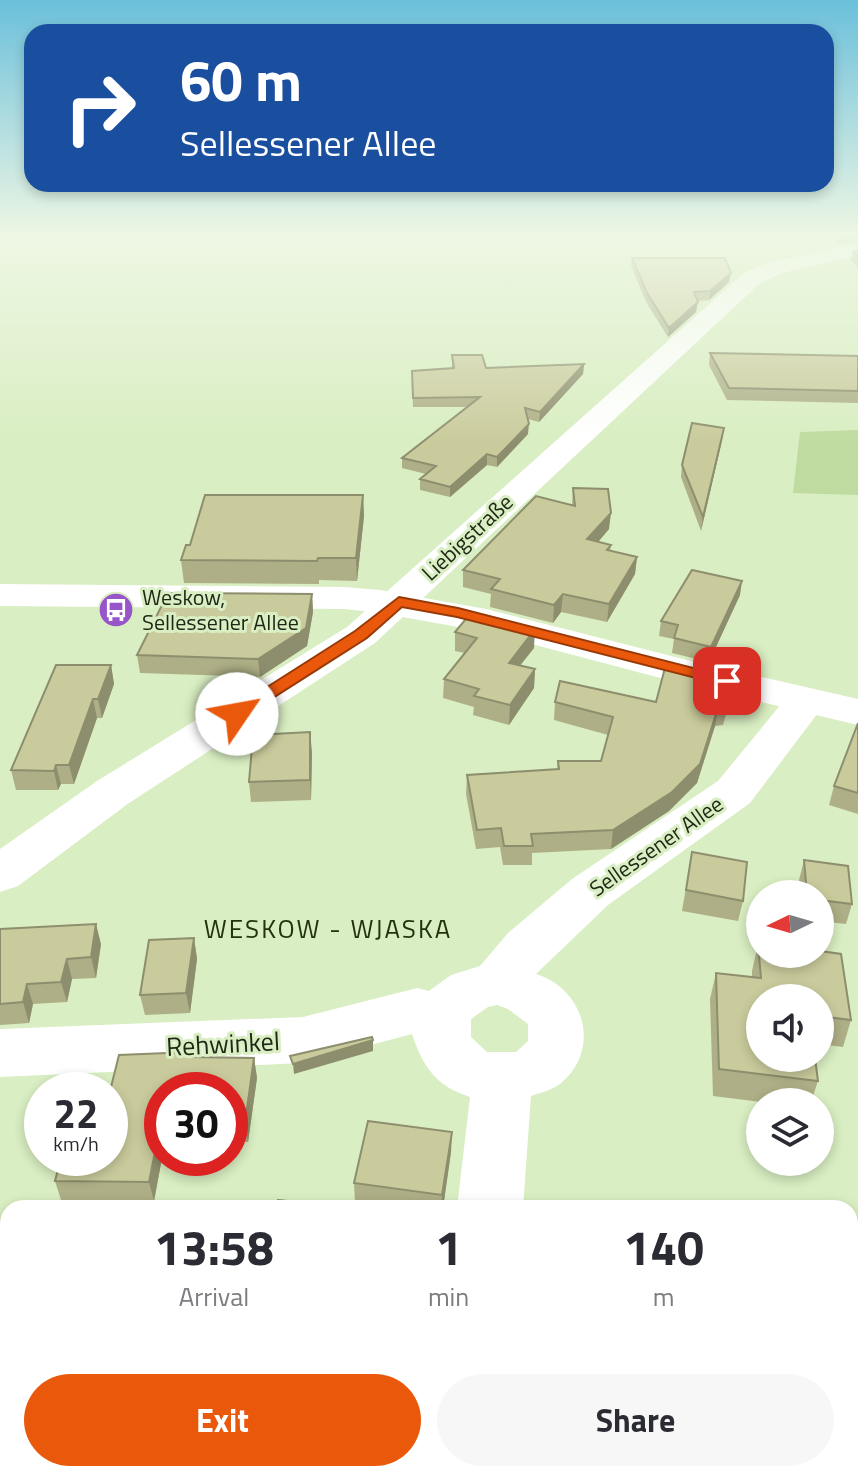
<!DOCTYPE html>
<meta charset="utf-8">
<style>
:root{--surface:#fff;--page:#f7f7f7;--text:#2b2b33;--muted:#7c7c81;--accent:#ea580c}
body{margin:0;font-family:"Titillium Web",sans-serif;background:var(--page);color:var(--text);height:100vh;display:flex;flex-direction:column;font-size:30px;white-space:nowrap}
*{box-sizing:border-box;margin:0}
p{font-size:26px;color:var(--muted)}
.icon{flex:none;width:44px;height:44px;fill:none;stroke:currentColor;stroke-width:2;stroke-linecap:round;stroke-linejoin:round}
.map{position:relative;flex:1;overflow:hidden}
.details{position:absolute;left:0px;top:1200px;width:858px;height:282px;display:flex;flex-direction:column;background:var(--surface);border-radius:24px 24px 0 0;box-shadow:0 4px 12px #0003}
.details>*{flex:none}
.hud{position:absolute;left:24px;top:24px;width:810px;height:168px;border-radius:24px;box-shadow:0 4px 12px #0003;background:#1a4fa0;color:#fff;overflow:hidden}
.needle{width:52px;rotate:265deg}
.controls{position:absolute;left:746px;top:880px;display:grid;gap:16px}
.controls a{display:grid;place-items:center;width:88px;height:88px;border-radius:50%;background:var(--surface);box-shadow:0 4px 12px #0003;font-size:40px}
.speed{position:absolute;left:24px;top:1072px;display:flex;gap:16px;font-size:40px;font-weight:700;text-align:center}
.speed>*{display:grid;place-content:center;width:104px;height:104px;border-radius:50%;background:var(--surface);box-shadow:0 4px 12px #0003;line-height:1}
.speed small{font-size:20px;font-weight:400}
.speed .limit{border:12px solid #d22;background:#fff;color:#111}
.pin{position:absolute;display:grid;place-items:center;width:68px;height:68px;color:#fff;margin:-34px;border-radius:16px;box-shadow:0 4px 12px #0006}
.me{position:absolute;width:88px;margin:-44px;rotate:57deg;stroke-linejoin:round;filter:drop-shadow(0 0 6px #0008)}
.turn{display:flex;align-items:center;gap:28px;height:168px;padding:0 24px;font-size:36px}
.turn .icon{width:104px;height:104px;stroke-width:2.5}
.turn b{display:block;font-size:56px;line-height:68px}
.eta{display:flex;justify-content:space-evenly;align-items:center;height:136px;text-align:center}
.eta b{font-size:48px;font-weight:700;line-height:56px}
.action{display:flex;gap:16px;margin-top:auto;padding:16px 24px}
.action a{flex:1;height:92px;border-radius:48px;background:var(--accent);color:#fff;font-size:32px;font-weight:700;line-height:92px;text-align:center}
.action a+a{background:var(--page);color:var(--text)}
.map>svg:first-child{display:block}
.green{fill:#bfdb9f}
.lines{fill:none;stroke-linecap:round;stroke-linejoin:round}
.minor{fill:#fff;fill-rule:evenodd}
.major{fill:#fff;fill-rule:evenodd}
.wall{fill:#aeaf86}
.shaded-wall{fill:#8d8e6d}
.building{fill:#cacb9c;stroke:#8d8e6d;stroke-width:2}
.route{fill:#ea580c;stroke:#983908;stroke-width:2}
.labels{text-anchor:middle;stroke-width:6;stroke-linejoin:round;paint-order:stroke}
.street-label{font-size:22px;fill:#1f2616;stroke:#d9eec2}
.poi-label{font-size:22px;fill:#1f2616;stroke:#d9eec2;text-anchor:start}
.quarter-label{font-size:26px;letter-spacing:2px;fill:#24330e;stroke:#d9eec2}
.near-street-label{font-size:26px;fill:#1f2616;stroke:#d9eec2}
</style>
<div class="map">
<svg width="858" height="1481" viewBox="0 0 858 1481">
<rect width="100%" height="100%" fill="#d9eec2"/>
<path class="green" d="M858,430V495L793,493L800,432Z"/>
<g class="lines">
<path class="minor" d="M858,243V255L782,273L760,283L375,643L129,803L18,886L0,892V849L97,781L347,627L744,273L767,263Z
M806,688L821,692L827,701L750,803L608,905L536,974C585,989 602,1050 560,1084C552,1090 540,1093 531,1096L523,1208H457L470,1097C436,1086 423,1067 412,1034L303,1063L0,1077V1029L303,1017L417,988L429,991L451,975L480,966L508,933L572,879L718,781L791,692ZM497,1005L508,1009L528,1024V1041L516,1052H487L471,1037V1019L488,1007Z
M426,1474H504V1481H426Z"/>
<path class="major" d="M0,584L344,587L380,590L486,609L683,659L858,699V725L668,680L486,632L380,613L344,609L0,606Z"/>
</g>
<path class="wall" d="M832,237H858V241L838,244Z
M858,250V268L851,260L853,252Z
M632,258L729,282L709,300L697,301L696,312L668,337L646,302L631,266Z
M710,353L858,356V403L727,400L709,365Z
M452,355L486,368L584,364L583,374L539,422L528,419V434L497,467L487,465L450,497L420,490V479L426,474L402,468V458L467,407H413L412,371L452,368Z
M722,440L701,531L681,477L682,465Z
M573,488L609,529L598,542L611,545L610,551L637,557L635,574L607,622L561,612L553,623L490,607L491,594L463,587V570L572,505Z
M363,495L364,516L357,581L319,580V584L184,583L181,560L190,545Z
M312,594L313,612L307,646L260,677L140,673L137,655Z
M740,595L709,662L672,653L674,639L659,636L661,621Z
M455,632L534,648L520,665L535,669L534,688L509,725L473,715L474,707L443,698L444,679L465,653L455,651Z
M111,665L114,684L102,718H97L74,784H61L58,790H16L11,770Z
M734,680L723,725L715,726L697,783L669,811L611,849L532,853V865H503L500,847L476,849L466,794L467,775L557,769L558,761H601L608,735L554,720L555,702H656Z
M858,723V814L829,805L834,786Z
M312,752L311,800L251,802L249,782Z
M692,852L743,901L738,921L682,911Z
M804,860L852,904L846,924L820,921V894H800L799,880Z
M0,929L101,944L96,978L72,979L67,1002L33,1004L29,1023L0,1025Z
M194,938L197,959L190,1013L145,1015L140,995Z
M758,944L851,1020L843,1047L820,1044V998H760L818,1081L811,1102H761L713,1096L710,999L716,973L752,977V971Z
M192,1057L254,1058L257,1078L248,1142H230V1090H162V1158L154,1201L61,1200L55,1181Z
M451,1152L443,1208H389L355,1203L354,1183Z
M850,1312L858,1361V1478L856,1481H825L788,1474H850Z"/>
<path class="shaded-wall" d="M840,237H858V241L838,244Z
M731,273L729,282L709,300L710,291Z
M698,302L696,312L668,337L669,328Z
M584,364L583,374L539,422L540,412Z
M529,424L528,434L497,467V457Z
M724,428L722,440L701,531L703,517Z
M487,454V465L450,497V487Z
M363,495L364,516L357,581L356,558Z
M611,513L609,529L586,556L587,539Z
M637,557L635,574L607,622L609,604Z
M742,581L740,595L709,662L711,647Z
M312,594L313,612L307,646L260,677L258,659Z
M563,594L561,612L553,623L554,605Z
M535,629L534,648L508,681L509,663Z
M111,665L114,684L102,718L98,699Z
M535,669L534,688L509,725L510,705Z
M734,680L730,698L723,725L727,707Z
M93,699L97,718L74,784L69,765Z
M718,708L715,726L697,783L669,811L611,849L613,830Z
M310,732L312,752L311,800L310,780Z
M56,765L61,784L58,790L54,771Z
M96,924L101,944L96,978L91,957Z
M194,938L197,959L190,1013L186,993Z
M67,959L72,979L67,1002L61,982Z
M27,984L33,1004L29,1023L23,1002Z
M373,1040V1051L294,1074L293,1064Z
M254,1058L257,1078L248,1142L245,1123Z
M159,1132L162,1145V1158L154,1201L149,1182Z
M452,1132L451,1152L443,1208H441L442,1195Z
M8,1382V1408L0,1415V1389Z"/>
<path class="building" d="M858,250V258L853,252Z
M632,258H725L731,273L710,291L694,292L698,302L669,328L647,293Z
M710,353L858,356V391L729,388Z
M452,355H482L486,368L584,364L540,412L525,408L529,424L497,457L487,454L450,487L420,479L436,466L402,458L480,397L413,398L412,371L454,368Z
M692,423L724,428L703,517L682,465Z
M573,488L608,489L611,513L587,539L611,545L607,550L637,557L609,604L563,594L554,605L491,589L500,579L463,570L536,496L575,506Z
M205,495H363L356,558H318L317,561L181,560L186,545H190Z
M692,570L742,581L711,647L674,638L678,625L661,621Z
M168,593L312,594L306,628L258,659L137,655Z
M470,614L535,629L509,663L535,669L510,705L474,696L479,689L444,679L477,638L455,632Z
M666,664L734,680L727,707L718,708L700,764L672,792L613,830L531,834L533,846H504L501,828L477,830L467,775L559,769L558,761H601L613,717L555,702L560,681L656,702Z
M56,665H111L98,699H93L69,765H56L54,771L11,770Z
M858,723V793L834,786Z
M310,732V780L249,782L253,735Z
M692,852L747,862L743,901L686,890Z
M804,860L848,866L852,904L820,900V894H807Z
M96,924L91,957L67,959L61,982L27,984L23,1002L0,1004V929Z
M194,938L186,993L140,995L149,940Z
M758,944L760,945V954H820V951L841,954L851,1020L820,1016V998H760V1058H815L818,1081L719,1069L716,973L761,978Z
M372,1037L373,1040L293,1064L290,1056Z
M191,1052V1057L254,1058L245,1123H230V1090H162V1132H159L149,1182L55,1181L61,1158H110V1091L119,1055Z
M368,1121L452,1132L442,1195L354,1183Z
M278,1200L337,1206V1208H276Z
M850,1312H853L858,1361V1458L850,1457Z
M6,1329L8,1333V1382L0,1389V1333Z
M261,1474H399L419,1477V1481H260Z"/>
<linearGradient id="sky" x2="0" y2="1"><stop stop-color="#6bc0db"/><stop offset="0.53" stop-color="#eef7e4"/><stop offset="1" stop-color="#eef7e4" stop-opacity="0"/></linearGradient>
<rect width="858" height="444" fill="url(#sky)"/>
<path class="route" d="M399,597L458,608L733,678L735,681L727,686L457,617L402,607L367,638L243,717H231L228,714L231,710L355,631Z"/>
<defs>
<symbol id="bus-disc" viewBox="-11 -11 22 22"><circle r="9.5" fill="#9854c9" stroke="#d9eec2"/><path d="M-5-6H5V4H4V6H2V4H-2V6H-4V4H-5ZM-3.5-4V0h7V-4ZM-3.5 1.2v1.5H-2V1.2ZM2 1.2v1.5H3.5V1.2Z" fill="#fff"/></symbol>
</defs>
<g fill-rule="evenodd">
<use href="#bus-disc" x="96" y="590" width="40" height="40"/>
</g>
<g class="labels">
<g class="street-label">
<text transform="translate(467 537) rotate(-43)" y="8">Liebigstraße</text>
<text transform="translate(656 846) rotate(-35)" y="8">Sellessener Allee</text>
</g>
<g class="poi-label">
<text x="142" y="605">Weskow,<tspan x="142" dy="25">Sellessener Allee</tspan></text>
</g>
<g class="quarter-label">
<text x="328" y="938">WESKOW - WJASKA</text>
</g>
<g class="near-street-label">
<text transform="translate(223 1044) rotate(-3)" y="9">Rehwinkel</text>
</g>
</g>
</svg>
<div class="controls">
<a><svg class="needle" viewBox="-14 -14 28 28"><path d="M0-13l5 13h-10z" fill="#e53935"/><path d="M0 13l5-13h-10z" fill="#7c7c81"/></svg></a>
<a><svg class="icon" aria-label="sound" viewBox="0 0 24 24"><path d="M4 9h4l5-4v14l-5-4H4zM17 9q2 3 0 6"/></svg></a>
<a><svg class="icon" aria-label="layers" viewBox="0 0 24 24"><path d="M12 4l9 5-9 5-9-5zM3 14l9 5 9-5"/></svg></a>
</div>
<div class="speed"><div>22<small>km/h</small></div><div class="limit">30</div></div>
<div class="pin" style="left:727px;top:681px;background:#d93025"><svg class="icon" aria-label="arrive" viewBox="0 0 24 24"><path d="M6 21V4h12l-3 4 3 4H6"/></svg></div>
<svg class="me" style="left:237px;top:714px" viewBox="-20 -20 40 40"><circle r="19" fill="#fff"/><path d="M0-13L10 11 0 6-10 11z" fill="#ea580c"/></svg>
<div class="hud">
<div class="turn"><svg class="icon" aria-label="right" viewBox="0 0 24 24"><path d="M7 20v-9h11M14 6l5 5-5 5"/></svg><div><b>60 m</b>Sellessener Allee</div></div>
</div>
<section class="details">
<div class="eta">
<div><b>13:58</b><p>Arrival</p></div>
<div><b>1</b><p>min</p></div>
<div><b>140</b><p>m</p></div>
</div>
<div class="action"><a>Exit</a><a>Share</a></div>
</section>
</div>
